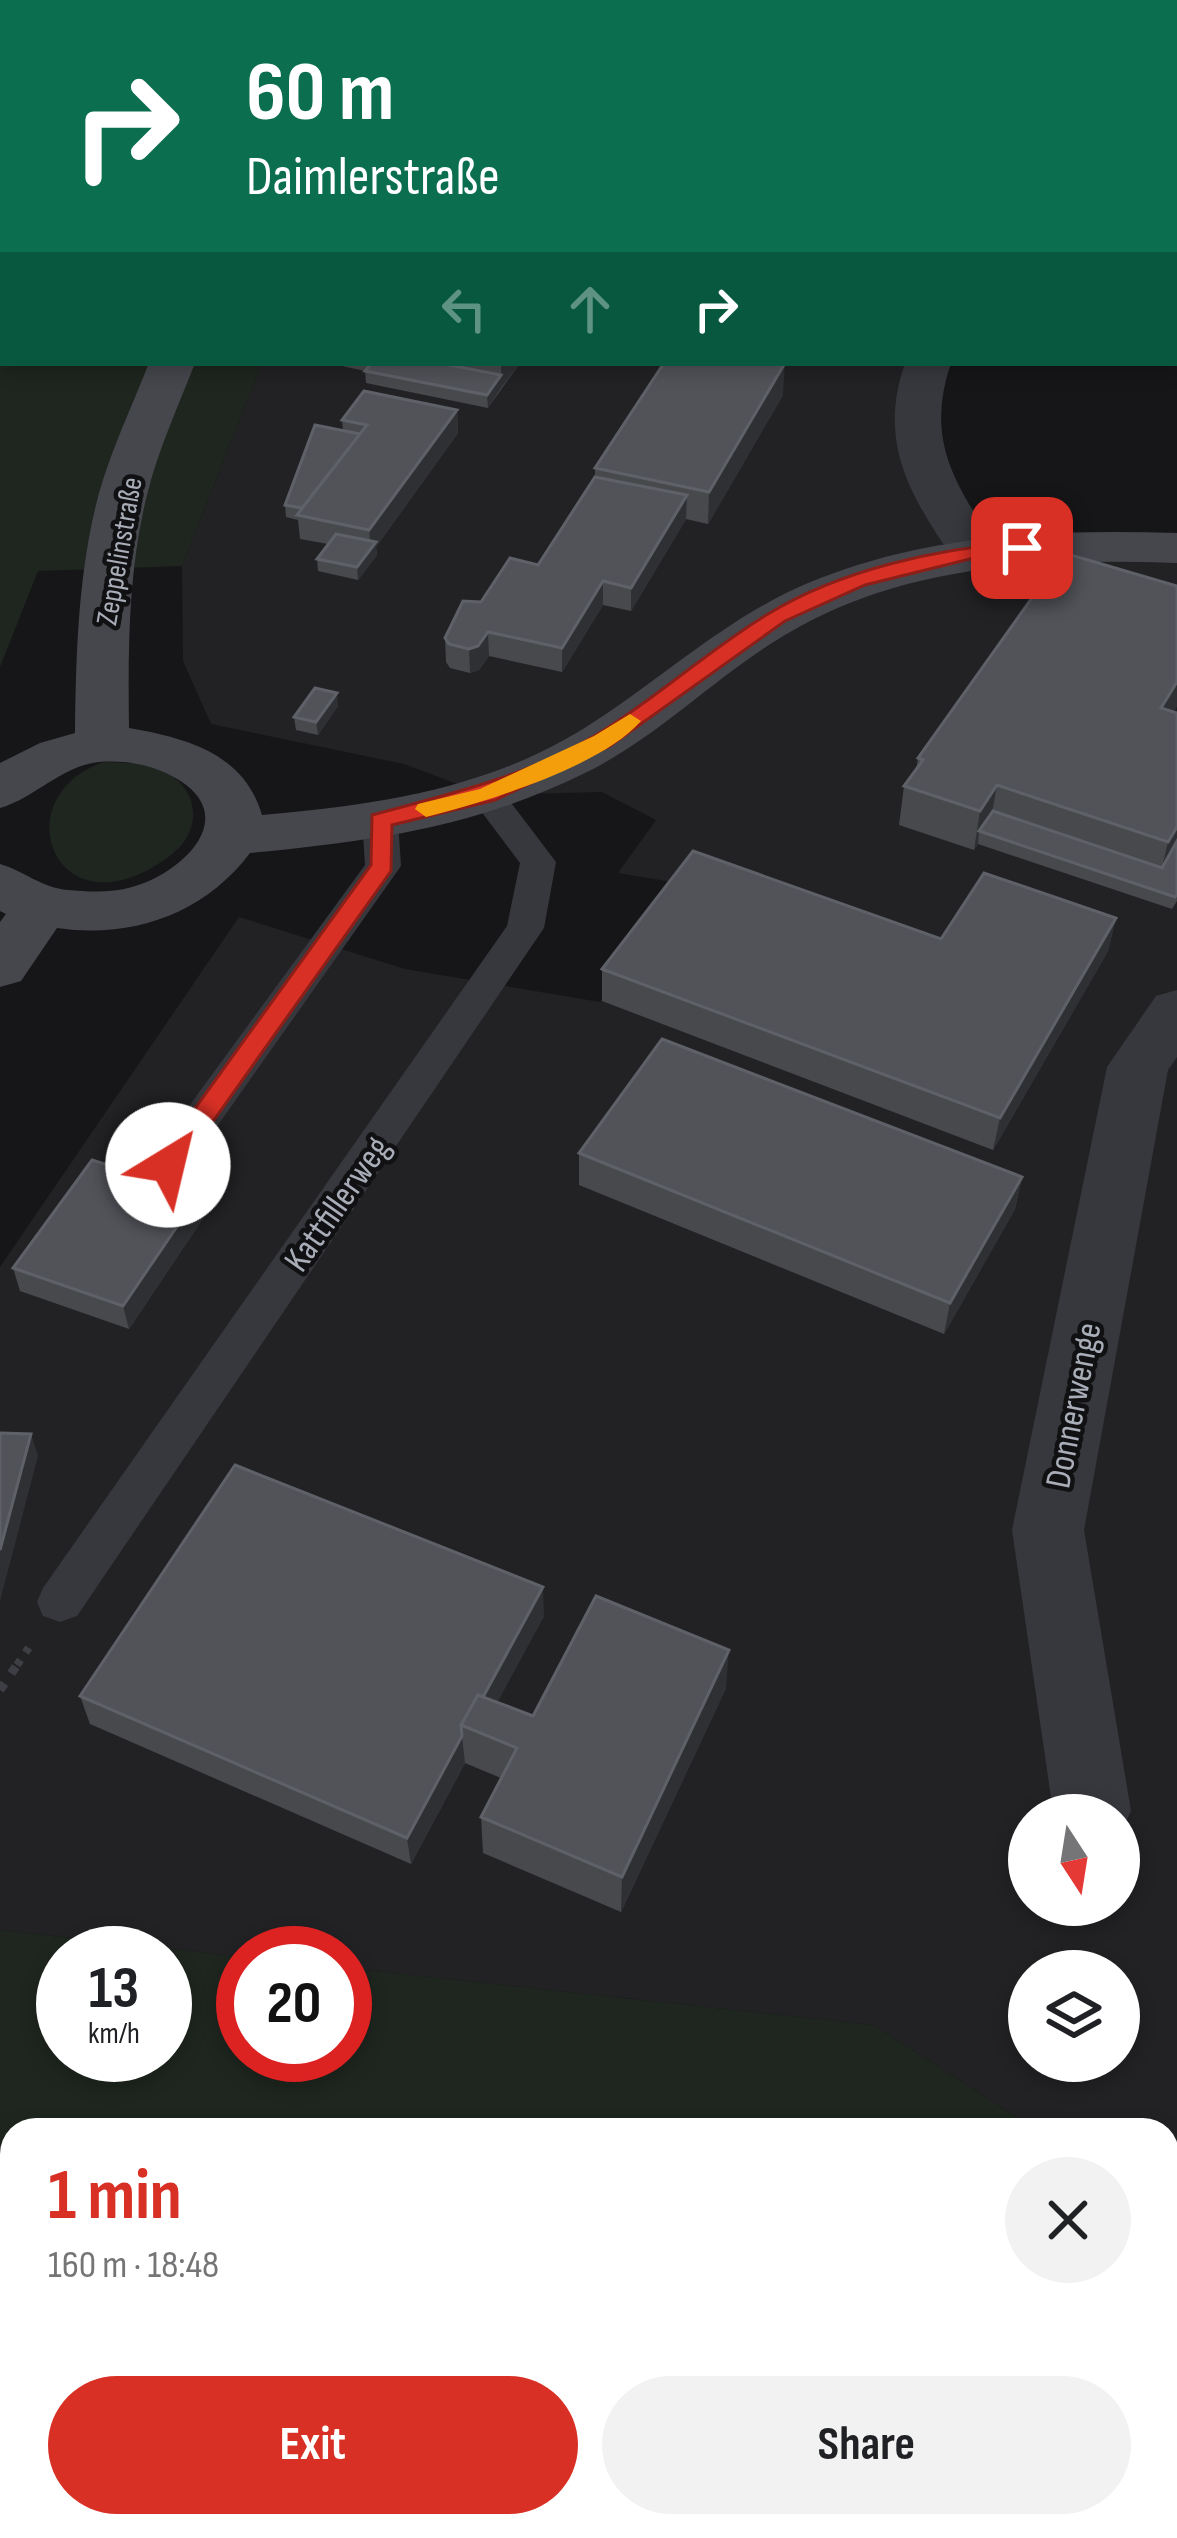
<!DOCTYPE html>
<meta charset="utf-8">
<style>
:root{--surface:#fff;--page:#f2f2f2;--text:#202124;--muted:#757577;--accent:#d93025}
body{margin:0;font-family:"Sofia Sans Condensed",sans-serif;background:var(--page);color:var(--text);height:100vh;display:flex;flex-direction:column;font-size:45px;white-space:nowrap}
*{box-sizing:border-box;margin:0}
p{font-size:39px;color:var(--muted)}
.icon{flex:none;width:66px;height:66px;fill:none;stroke:currentColor;stroke-width:2;stroke-linecap:round;stroke-linejoin:round}
.map{position:relative;flex:1;overflow:hidden}
.panel{position:absolute;left:0px;top:2118px;width:1179px;height:420px;display:flex;flex-direction:column;background:var(--surface);border-radius:36px 36px 0 0;box-shadow:0 6px 18px #0003}
.panel>*{flex:none}
.guide{position:absolute;left:0px;top:0px;width:1179px;height:366px;box-shadow:0 6px 18px #0003;background:#0b6e4f;color:#fff;overflow:hidden}
.needle{width:78px;rotate:168deg}
.fabs{position:absolute;left:1008px;top:1794px;display:grid;gap:24px}
.fabs a{display:grid;place-items:center;width:132px;height:132px;border-radius:50%;background:var(--surface);box-shadow:0 6px 18px #0003;font-size:60px}
.speed{position:absolute;left:36px;top:1926px;display:flex;gap:24px;font-size:60px;font-weight:700;text-align:center}
.speed>*{display:grid;place-content:center;width:156px;height:156px;border-radius:50%;background:var(--surface);box-shadow:0 6px 18px #0003;line-height:1}
.speed small{font-size:30px;font-weight:400}
.speed .limit{border:18px solid #d22;background:#fff;color:#111}
.pin{position:absolute;display:grid;place-items:center;width:102px;height:102px;color:#fff;margin:-51px;border-radius:24px;box-shadow:0 6px 18px #0006}
.me{position:absolute;width:132px;margin:-66px;rotate:36deg;stroke-linejoin:round;filter:drop-shadow(0 0 9px #0008)}
.turn{display:flex;align-items:center;gap:42px;height:252px;padding:0 48px;font-size:54px}
.turn .icon{width:156px;height:156px;stroke-width:2.5}
.turn b{display:block;font-size:84px;line-height:102px}
.lanes{display:flex;align-items:center;height:114px;padding:0 48px;background:#0003;justify-content:center;gap:60px;direction:ltr}
.lanes .off{opacity:.35}
.round{display:grid;place-items:center;flex:none;width:126px;height:126px;border-radius:63px;background:var(--page)}
.summary{display:flex;align-items:center;justify-content:space-between;height:204px;padding:0 48px}
h1{font-size:72px;font-weight:700;line-height:90px;color:var(--accent)}
.primary-button{display:flex;gap:24px;margin-top:auto;padding:24px 48px}
.primary-button a{flex:1;height:138px;border-radius:72px;background:var(--accent);color:#fff;font-size:48px;font-weight:700;line-height:138px;text-align:center}
.primary-button a+a{background:var(--page);color:var(--text)}
.map>svg:first-child{display:block}
.built{fill:#222225;fill-rule:evenodd}
.green{fill:#1e261f;fill-rule:evenodd}
.lines{fill:none;stroke-linecap:round;stroke-linejoin:round}
.path-far1{stroke:#3d3f44;stroke-width:8;stroke-dasharray:6 9;stroke-linecap:butt}
.path{stroke:#3d3f44;stroke-width:9;stroke-dasharray:8 12;stroke-linecap:butt}
.service{fill:#37383d;fill-rule:evenodd}
.minor{fill:#37383d;fill-rule:evenodd}
.secondary{fill:#45474d;fill-rule:evenodd}
.wall{fill:#47494d}
.shaded-wall{fill:#2f3033}
.building{fill:#525359;stroke:#5f6168;stroke-width:3}
.route{fill:#d93025;stroke:#8d1f18;stroke-width:3}
.slow{fill:#f59e0b}
.labels{text-anchor:middle;stroke-width:9;stroke-linejoin:round;paint-order:stroke}
.far-street-label{font-size:30px;fill:#a8adb8;stroke:#111113}
.street-label{font-size:36px;fill:#a8adb8;stroke:#111113}
</style>
<div class="map">
<svg width="1177" height="2538" viewBox="0 0 1177 2538">
<rect width="100%" height="100%" fill="#161618"/>
<path class="built" d="M262,363H928L913,396L974,552L1177,548V2222L1167,2215V2130H1036L874,2025L345,1968V1953H243V1957L0,1930V1267L239,917L405,969L600,1002L690,885L618,873L656,820L602,792L487,795L404,764L211,724L183,661L182,566ZM1029,1815H1119V1905H1029ZM1029,1971H1119V2061H1029Z"/>
<path class="green" d="M0,0L327,3H3V363H262L182,566L38,571L0,667Z
M104,762C122,763 142,762 159,769C199,785 205,829 171,855C57,942 0,797 104,762Z
M0,1930L243,1957V2055H345V1968L874,2025L1036,2130H12V2526H1167V2215L1177,2222V2538H0ZM165,1953V2055H63V1953Z"/>
<g class="lines">
<path class="path-far1" d="M17,1665L32,1643"/>
<path class="path" d="M0,1690L19,1662"/>
<path class="service" d="M487,784L499,787L556,862L544,928L77,1616L60,1622L43,1616L37,1602L43,1588L507,926L520,863L469,795L475,787Z
M380,808L393,812L398,820L401,866L182,1176L168,1180L154,1176L148,1165L154,1154L365,865L362,820L367,812Z"/>
<path class="minor" d="M957,0H998L1000,3H959Z
M1177,27V50H1176V27Z
M905,363H951C924,444 957,485 999,552L992,563L974,567L956,563C911,497 877,444 905,363Z
M1177,990V1057L1168,1070L1084,1530L1131,1811L1119,1837V1815H1055L1053,1811L1012,1530L1107,1067L1156,996Z"/>
<path class="secondary" d="M243,0H279L280,3H244Z
M149,363H195C178,407 158,450 147,495C128,571 128,650 129,728C186,738 244,753 262,815C376,805 486,790 586,727C661,680 725,618 808,583C925,534 1052,529 1177,533V563C1036,558 894,564 772,643C708,684 653,740 585,773C473,828 372,841 250,853C204,914 132,939 57,928L21,981L0,987V922L6,914L0,911V864C24,871 42,888 68,890C88,892 112,893 132,887C180,874 241,819 179,780C155,765 127,760 99,762C61,766 35,798 0,808V763L40,743L75,733C76,653 78,571 99,493C112,448 132,406 149,363Z"/>
</g>
<path class="wall" d="M341,363H520L488,408L366,383L365,371L342,366Z
M783,395L708,524L686,519L631,611L603,605L562,672L489,656L479,670L470,673L450,668L446,662L445,638L481,602L538,565L595,477V468Z
M457,410L458,433L376,547L377,555L358,580L318,571L317,559L328,544L300,539L298,520L286,517L285,505L343,431L342,420Z
M338,706L318,735L296,730L294,717Z
M1177,706L1174,711L1177,901L1172,909L978,844L974,850L899,825L904,786L916,770L918,758Z
M1116,918L1108,951L993,1150L602,1001V969L941,939Z
M579,1153L1022,1177L1015,1209L944,1334L579,1185Z
M199,1194L204,1217L129,1329L20,1291L13,1268Z
M544,1616L497,1702L533,1716L726,1688L621,1912L483,1853L481,1817L501,1778L465,1763L411,1864L90,1724L80,1696Z"/>
<path class="shaded-wall" d="M902,0H959V3H894Z
M501,363H520L501,388Z
M785,363L783,395L708,524L709,492Z
M501,375V388L488,408L487,395Z
M457,410L458,433L376,547L377,555L358,580L357,567L371,549L369,530Z
M687,495L686,519L631,611V588Z
M603,581V605L562,672V648Z
M488,632L489,656L479,670L470,673L469,649Z
M1177,682V706L1159,735L1161,708Z
M337,693L338,706L318,735L316,722Z
M997,785L990,824L979,831L978,844L974,850L980,811Z
M1177,827V848L1159,880L1168,842Z
M1116,918L1108,951L993,1150L1000,1118Z
M1022,1177L1015,1209L944,1334L950,1303Z
M199,1194L204,1217L129,1329L123,1306Z
M31,1434L38,1456L0,1601V1550Z
M543,1587L544,1616L481,1733L467,1727Z
M729,1650L726,1688L621,1912L622,1877Z
M462,1736L465,1763L411,1864L407,1838Z"/>
<path class="building" d="M536,0H902L894,3H528Z
M372,363H439L501,375L487,395L365,371Z
M664,363H785L709,492L595,468Z
M364,391L457,410L369,530L297,515L367,425L342,420Z
M315,425L360,434L302,508L285,505Z
M595,477L687,495L631,588L603,581L562,648L488,632L478,646L469,649L449,644L445,638L463,601L481,602L510,558L538,565Z
M336,534L376,542L357,567L317,559Z
M1064,553L1177,586V682L1161,708L1177,713V827L1168,842L997,785L980,811L904,786L923,760L918,758Z
M315,688L337,693L316,722L294,717Z
M993,811L1162,868L1177,841V894L1175,897L979,831Z
M693,851L941,939L984,873L1116,918L1000,1118L602,969Z
M662,1039L1022,1177L950,1303L579,1153Z
M92,1160L199,1194L123,1306L13,1268Z
M0,1433L31,1434L0,1550Z
M235,1465L543,1587L483,1697L478,1695L461,1725L462,1736L407,1838L80,1696Z
M596,1596L729,1650L622,1877L481,1817L517,1748L461,1725L478,1695L533,1716Z"/>
<path class="route" d="M1022,542L1029,544V552L974,558L865,585L785,621L610,746L495,800L392,825L391,871L177,1172H159L155,1165L159,1158L371,865L372,815C449,794 526,777 596,735C656,699 708,650 768,614C842,569 937,549 1022,542Z"/>
<path class="slow" d="M630,714L641,721C601,767 485,802 426,817L415,809L418,804L480,789L594,736Z"/>
<g class="labels">
<g class="far-street-label">
<text transform="translate(119 551) rotate(-80)" y="10">Zeppelinstraße</text>
</g>
<g class="street-label">
<text transform="translate(336 1203) rotate(-55)" y="13">Kattfillerweg</text>
<text transform="translate(1072 1405) rotate(-79)" y="13">Donnerwenge</text>
</g>
</g>
</svg>
<div class="fabs">
<a><svg class="needle" viewBox="-14 -14 28 28"><path d="M0-13l5 13h-10z" fill="#e53935"/><path d="M0 13l5-13h-10z" fill="#757577"/></svg></a>
<a><svg class="icon" aria-label="layers" viewBox="0 0 24 24"><path d="M12 4l9 5-9 5-9-5zM3 14l9 5 9-5"/></svg></a>
</div>
<div class="speed"><div>13<small>km/h</small></div><div class="limit">20</div></div>
<div class="pin" style="left:1022px;top:548px;background:#d93025"><svg class="icon" aria-label="arrive" viewBox="0 0 24 24"><path d="M6 21V4h12l-3 4 3 4H6"/></svg></div>
<svg class="me" style="left:168px;top:1165px" viewBox="-20 -20 40 40"><circle r="19" fill="#fff"/><path d="M0-13L10 11 0 6-10 11z" fill="#d93025"/></svg>
<div class="guide">
<div class="turn"><svg class="icon" aria-label="right" viewBox="0 0 24 24"><path d="M7 20v-9h11M14 6l5 5-5 5"/></svg><div><b>60 m</b>Daimlerstraße</div></div>
<div class="lanes"><svg class="icon off" aria-label="left" viewBox="0 0 24 24"><path d="M17 20v-9H6M10 6l-5 5 5 5"/></svg><svg class="icon off" aria-label="ahead" viewBox="0 0 24 24"><path d="M12 20V5M6 11l6-6 6 6"/></svg><svg class="icon" aria-label="right" viewBox="0 0 24 24"><path d="M7 20v-9h11M14 6l5 5-5 5"/></svg></div>
</div>
<section class="panel">
<div class="summary"><div><h1>1 min</h1><p>160 m · 18:48</p></div><a class="round"><svg class="icon" aria-label="close" viewBox="0 0 24 24"><path d="M6 6l12 12M18 6L6 18"/></svg></a></div>
<div class="primary-button"><a>Exit</a><a>Share</a></div>
</section>
</div>
